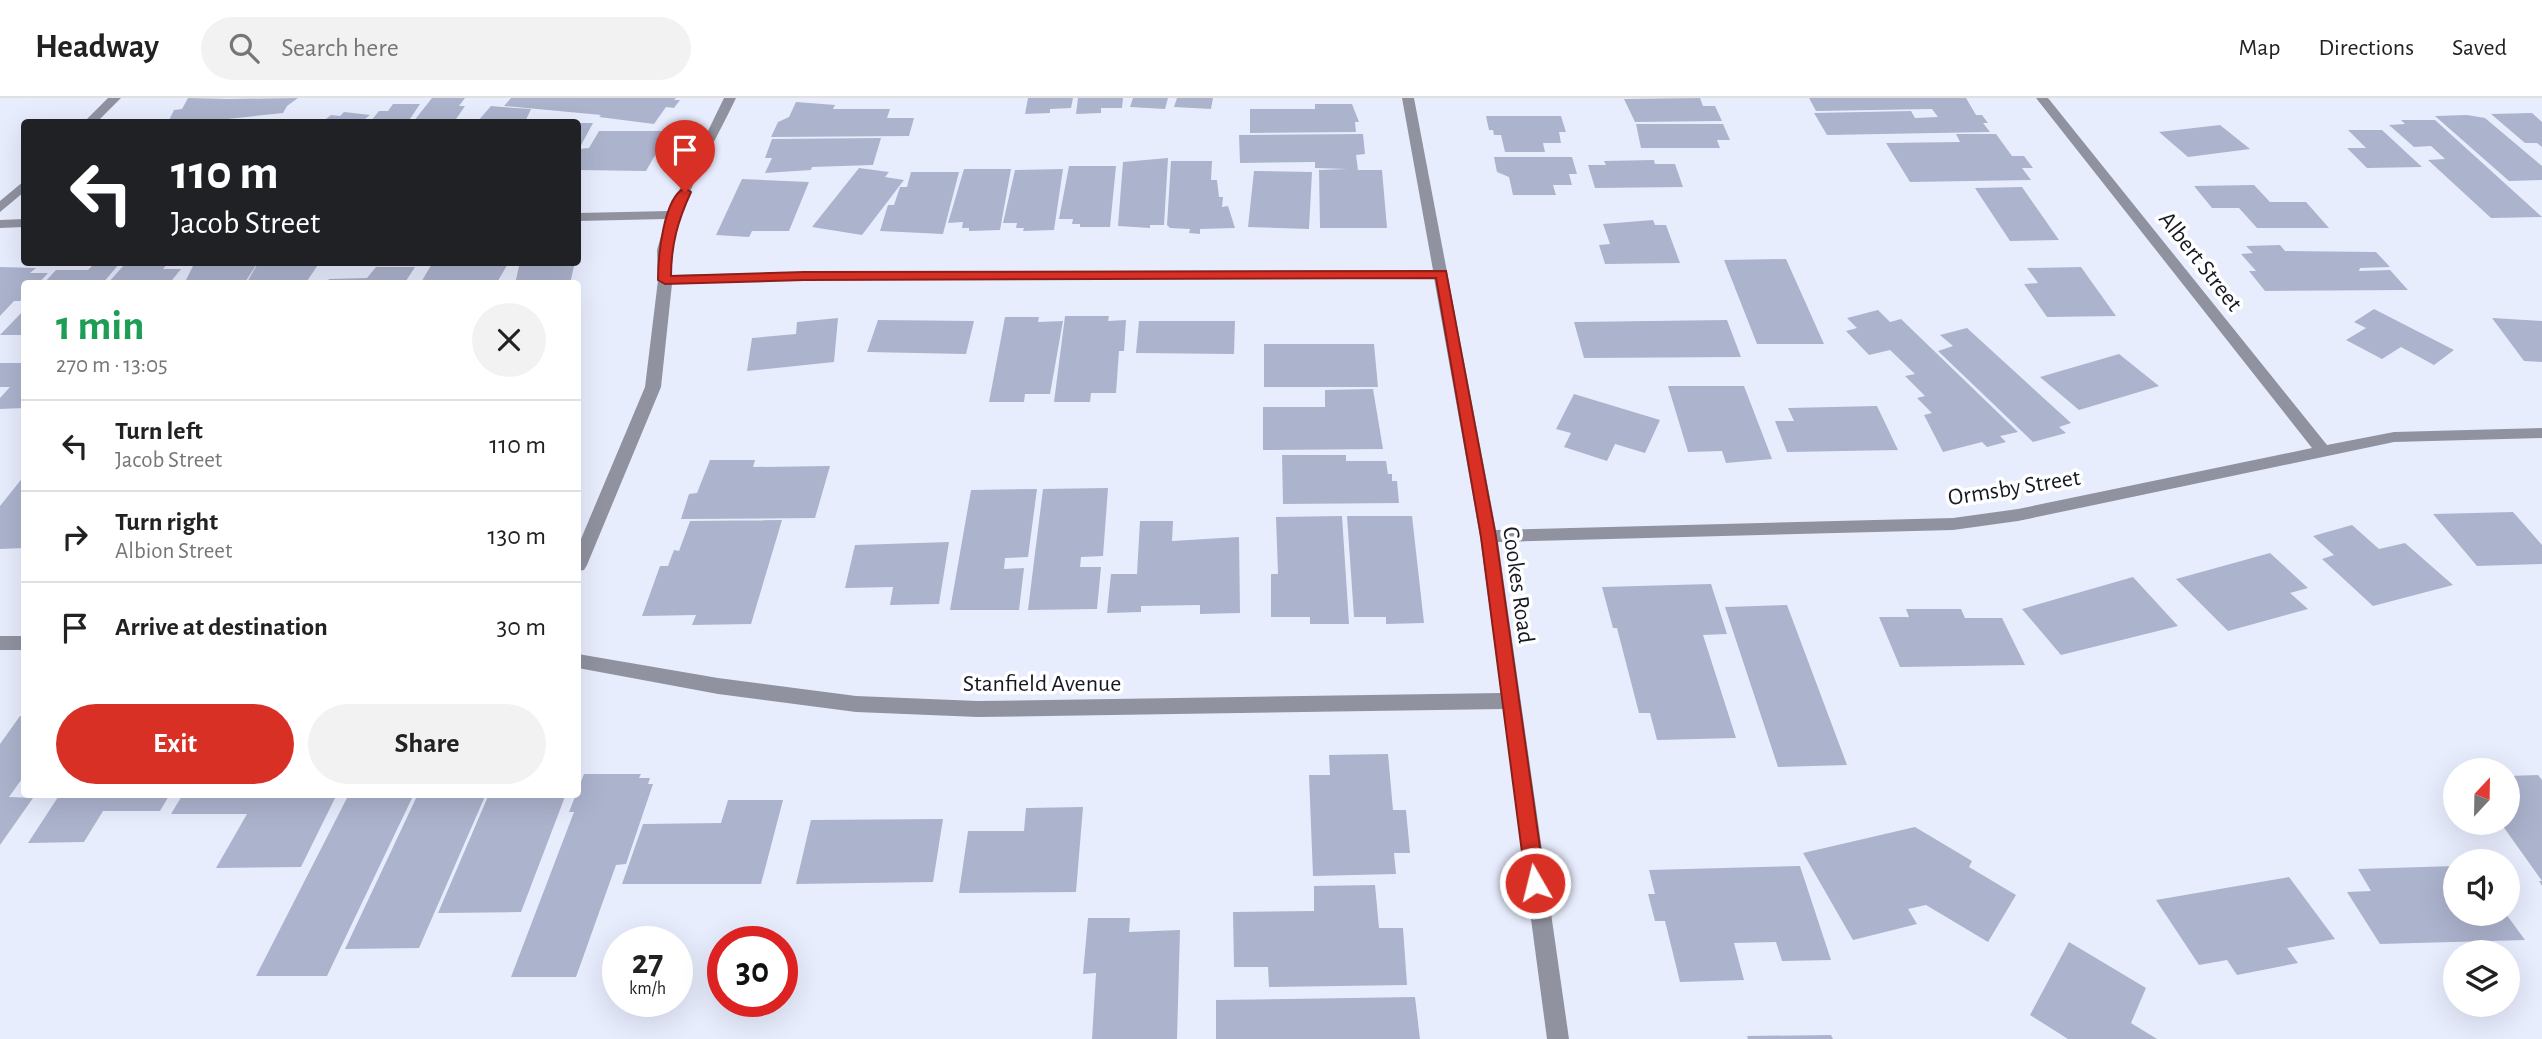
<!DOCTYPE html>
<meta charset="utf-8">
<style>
:root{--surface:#fff;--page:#f2f2f2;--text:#222;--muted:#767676;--line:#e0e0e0;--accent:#d93025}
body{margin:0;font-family:"Alegreya Sans",sans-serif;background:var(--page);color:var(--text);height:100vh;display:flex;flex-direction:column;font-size:26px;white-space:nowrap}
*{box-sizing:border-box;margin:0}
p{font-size:23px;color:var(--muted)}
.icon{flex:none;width:38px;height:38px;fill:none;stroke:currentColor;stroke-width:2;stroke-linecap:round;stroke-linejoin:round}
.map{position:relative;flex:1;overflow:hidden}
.side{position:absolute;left:21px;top:182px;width:560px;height:518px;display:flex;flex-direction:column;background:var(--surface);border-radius:7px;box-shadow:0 7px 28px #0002}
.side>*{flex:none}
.banner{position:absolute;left:21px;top:21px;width:560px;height:147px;border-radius:7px;box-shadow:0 7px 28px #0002;background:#202124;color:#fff;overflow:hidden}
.needle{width:46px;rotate:22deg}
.buttons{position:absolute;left:2443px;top:660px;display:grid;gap:14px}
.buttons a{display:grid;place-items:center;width:77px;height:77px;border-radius:50%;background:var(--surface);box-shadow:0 7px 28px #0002;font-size:35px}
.speed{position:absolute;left:602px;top:828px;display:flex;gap:14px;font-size:35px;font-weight:700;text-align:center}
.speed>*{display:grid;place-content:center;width:91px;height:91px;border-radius:50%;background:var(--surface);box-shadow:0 7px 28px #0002;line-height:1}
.speed small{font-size:18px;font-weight:400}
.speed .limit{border:10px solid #d22;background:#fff;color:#111}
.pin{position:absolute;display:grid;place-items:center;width:60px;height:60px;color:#fff;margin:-72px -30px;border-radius:50% 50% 50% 0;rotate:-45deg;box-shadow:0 0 7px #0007}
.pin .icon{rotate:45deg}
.me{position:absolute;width:77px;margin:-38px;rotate:352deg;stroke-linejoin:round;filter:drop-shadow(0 0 5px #0008)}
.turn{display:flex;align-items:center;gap:24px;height:147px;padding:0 35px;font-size:32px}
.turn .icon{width:91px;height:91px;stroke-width:2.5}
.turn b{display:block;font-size:49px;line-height:60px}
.round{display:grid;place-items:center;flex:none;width:74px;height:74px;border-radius:37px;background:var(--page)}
.head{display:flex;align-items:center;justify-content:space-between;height:119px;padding:0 35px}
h1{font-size:42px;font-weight:700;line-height:52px;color:#1e9e55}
.action{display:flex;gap:14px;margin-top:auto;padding:14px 35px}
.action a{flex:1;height:80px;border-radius:42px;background:var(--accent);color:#fff;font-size:28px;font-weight:700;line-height:80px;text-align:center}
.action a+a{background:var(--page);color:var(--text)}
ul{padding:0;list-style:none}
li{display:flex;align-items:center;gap:21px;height:91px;padding:0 35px;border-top:2px solid var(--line)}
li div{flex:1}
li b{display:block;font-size:26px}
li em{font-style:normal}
header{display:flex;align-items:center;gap:42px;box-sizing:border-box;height:98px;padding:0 35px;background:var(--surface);border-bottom:2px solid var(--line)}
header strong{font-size:33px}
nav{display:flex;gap:38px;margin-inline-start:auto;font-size:24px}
.search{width:490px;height:63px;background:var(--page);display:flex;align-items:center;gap:18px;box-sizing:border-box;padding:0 24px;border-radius:38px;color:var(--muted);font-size:26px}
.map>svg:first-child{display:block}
.building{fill:#acb3cd}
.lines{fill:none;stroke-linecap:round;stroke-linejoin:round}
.street{fill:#90939f;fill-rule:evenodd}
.route{fill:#d93025;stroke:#8d1f18;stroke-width:2}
.labels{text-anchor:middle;stroke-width:7;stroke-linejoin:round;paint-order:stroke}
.street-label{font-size:24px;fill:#161822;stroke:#fff}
</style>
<header>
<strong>Headway</strong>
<div class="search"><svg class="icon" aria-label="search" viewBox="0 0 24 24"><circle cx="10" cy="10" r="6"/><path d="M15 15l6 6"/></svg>Search here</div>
<nav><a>Map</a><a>Directions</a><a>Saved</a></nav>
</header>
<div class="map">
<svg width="2542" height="941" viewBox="0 0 2542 941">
<rect width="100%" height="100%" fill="#e8edfe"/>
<path class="building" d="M188,0L229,1L298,0L287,8L283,15L199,24H168L174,12L182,11Z
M432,0H465L459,8H465L454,24H413Z
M511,0H676L674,2H680L674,10L666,9L654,26L599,19L601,17L504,8Z
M1028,0H1073L1071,10L1050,11V15L1025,16Z
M1078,0H1123L1122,10H1101V15L1076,16Z
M1133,0H1168L1165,11L1130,9Z
M1177,0H1213L1211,11L1174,9Z
M1700,0L1703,8H1715L1722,23L1635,24L1624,1Z
M1809,0H1966L1976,17H1982L1988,25H1983L1990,34L1827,37L1814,15L1911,13L1915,20L1938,19L1932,11L1816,13Z
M796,4L835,7L833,11H890L887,20H914L909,38L771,39L778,24L789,19Z
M393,6H420L408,24H370L379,13H388Z
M1315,6H1352L1359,24H1355L1356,34L1250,35V11H1315Z
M491,8L502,9L531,11L525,24H477Z
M344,14L370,17L361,24H322L331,17L340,18Z
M2532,15L2542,24V49L2537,45H2525L2491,16Z
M2467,17L2485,20L2542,68V82L2509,83L2435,18Z
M1486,18H1561L1566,34H1559L1561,45H1543L1545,54H1505L1501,37H1494L1493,32H1489Z
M2401,22H2435L2542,119L2491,120L2428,62L2445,61L2431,48L2414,49L2389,27L2405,26Z
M578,25H593L579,51L589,50L599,33H669L646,73L578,72Z
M1636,26H1723L1730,42H1717L1720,50H1641Z
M2220,27L2250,51L2188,59L2159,34Z
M2348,32H2382L2422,69L2367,70L2347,50H2366Z
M1363,36L1365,56L1356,57L1358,72H1382L1387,130H1320L1319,72L1347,71L1315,70V64L1240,65L1239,37Z
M1956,36H1996L2012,58H2024L2033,70H2022L2031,82L1910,84L1886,45L1960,44Z
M881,40L873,67L812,69L811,72L765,75L772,60H765L772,41Z
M1494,59H1572L1577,76H1569L1572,87H1553L1556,97H1513L1509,79L1497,74Z
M1168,60L1164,127H1150V130L1118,128L1123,64Z
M1654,62L1655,66H1675L1683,89L1595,90L1588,67H1606L1604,63Z
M1171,63H1212L1211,82H1217L1219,99H1223L1222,109L1228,108L1235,130L1200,131V136L1189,135L1190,131L1170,130L1167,127Z
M1069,68H1116L1110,129H1080V126H1072L1073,121H1059Z
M859,70L889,74L885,79L904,82L862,137L812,129Z
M964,71H1011L1000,132L969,133V130H962L963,124L948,125Z
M1063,71L1054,132L1023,133L1024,130H1016L1017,125H1003L1015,72Z
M1254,73L1312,74L1309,131L1248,129Z
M911,74H959L943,136L880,133L888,107H894L900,89H907Z
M742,81L809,84L789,133H752L749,139L716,137Z
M2254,87L2270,104H2306L2329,130H2257L2239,110H2212L2194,88Z
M2022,89L2059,142L2010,143L1975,90Z
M1653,122L1655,127H1666L1680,165L1605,166L1599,147L1610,146L1603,126Z
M2280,147L2285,153L2376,154L2390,169L2360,170L2359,173L2390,172L2408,192L2265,193L2249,173H2256L2241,156L2253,155L2246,148Z
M1786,161L1824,246H1757L1724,162Z
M204,164L239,165L258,164L244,186H184L193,168Z
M320,164L305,186H246L258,165Z
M433,164H509L496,186H420Z
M520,164H569V168H574L570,186H515Z
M120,165L102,186H43L56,172H88L94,166Z
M168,165L163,171H181L169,186H107L125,166Z
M0,169L36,170L30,175H48L38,186H24V199L20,203H14L0,218Z
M376,169H415L404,186H325L329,181L367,180Z
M2081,169L2116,218L2047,219L2024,186L2038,185L2027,170Z
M2374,211L2454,252L2434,267L2401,249L2382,261L2346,242L2366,230L2354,224Z
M24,212V237H0Z
M1878,212L1890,224L1901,221L2018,334L2000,338L2006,344L1987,349L1982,344L1943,354L1924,317L1932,315L1917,300L1925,298L1905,278L1915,276L1890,252L1869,257L1846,233L1857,230L1847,220Z
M1065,218H1109L1108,223L1126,222L1124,253H1119L1116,295H1091L1090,304H1054Z
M1005,219H1039L1038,224L1063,223L1050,296H1025L1024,304H989Z
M838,220L834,264L747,273L752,240L796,236L797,224Z
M2492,220L2542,223V264L2524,263Z
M878,222L974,223L966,256L867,254Z
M1727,222L1741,259L1584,260L1574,224Z
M1139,223H1235L1234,256L1136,255Z
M1967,230L2071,325L2059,329L2066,335L2033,344L1938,253L1953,248L1940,237Z
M1264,246H1374L1378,289H1264Z
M2119,256L2159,288L2079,312L2040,279Z
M0,265H24V310L0,311V300L10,289H0Z
M1668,288H1744L1772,361L1726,365L1722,353L1688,354Z
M1373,291L1383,351L1263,352V309H1325V292Z
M1574,296L1660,322L1645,355L1615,346L1607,363L1564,349L1571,335L1556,331Z
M1877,308L1898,352L1787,354L1775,323H1794L1788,310Z
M1282,357H1346V363H1386L1388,376H1392V383H1397L1399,405L1283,406Z
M710,362H755L753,369L830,368L815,420L681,421L689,396L697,395Z
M24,378V450L0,451V408Z
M1108,390L1103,458L1081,459L1080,469H1101L1097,511L1028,512L1043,391Z
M1037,391L1028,459L1005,460L1004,471L1024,470L1019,512H950L971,392Z
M2513,414L2542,447V466L2477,468L2433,416Z
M1342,418L1349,526H1310V519H1271V476H1278L1276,419Z
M1347,418H1412L1424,525L1386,526V519H1354Z
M782,422L751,526L692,527L696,517L642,518L660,468H668L674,452L679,453L690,423Z
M1140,423H1173L1172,443L1239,439L1240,515L1200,516V507L1141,508V514L1107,515L1111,476H1137Z
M2352,427L2379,451L2405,445L2453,487L2373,508L2322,461L2334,457L2313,438Z
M949,444L939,506L890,507L893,489L845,490L855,447Z
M2270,455L2308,490L2290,495L2308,511L2228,533L2176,481Z
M2133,479L2178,528L2061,557L2022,511Z
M1711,486L1727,536L1703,537L1736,640L1657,642L1650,615H1639L1617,530H1613L1602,489Z
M1787,507L1847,667L1778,669L1725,509Z
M1906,511H1961L1965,520H2002L2025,567L1900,569L1879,519H1909Z
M20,618H24V678L9,699L33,700L0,747V646Z
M1388,656L1393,712H1406L1410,755H1394L1396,776L1313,778L1309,677H1330L1329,657Z
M584,676H641L639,680H650L648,686H653L626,766L616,767L576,879H511L574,714H569Z
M2538,677L2542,682V788L2539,783H2542L2500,724H2508V678Z
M60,696H170L160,713H103L84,744L28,745Z
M183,696H337L301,769L216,770L247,716H171Z
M349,696H414L327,878H256Z
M418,696H486L419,850L345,851Z
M489,696H566L521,814L438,815Z
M728,702H783L761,786H622L643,726L721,725Z
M1083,709L1076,794L959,795L968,733H1024L1026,710Z
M943,721L933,784L796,786L811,722Z
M1915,729L1972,763L1969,769L2016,797L1988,844L1926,807L1908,811L1917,826L1853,842L1803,755Z
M1800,768L1831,862L1782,863L1776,844L1734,845L1744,882L1680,884L1665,823H1655L1648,796H1655L1649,772Z
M2455,768V816H2506L2525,842L2380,846L2347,794L2371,793L2358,771Z
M2289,779L2335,841L2287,850L2298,865L2237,877L2227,862L2199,867L2156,802Z
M1375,787L1379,830H1403L1407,887L1269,889L1268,869H1234L1233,814L1314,813V788Z
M1088,820H1130L1129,834L1180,832L1177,941H1092L1096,875L1083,876Z
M2069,844L2146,890L2131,925L2157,941H2068L2030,917Z
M1415,899L1420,941H1216V902Z
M1831,937L1833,941H1748L1747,938Z"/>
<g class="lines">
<path class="street" d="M108,0H121L97,24H84Z
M724,0H736C710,55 670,115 672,177L805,174L1433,172L1402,0H1414L1496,432L1953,420L2018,411L2312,350L2036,0H2048L2327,347L2394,334L2542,330V340L2394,344L2018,423L1953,432L1498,444L1569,941H1547L1503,611L978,619L856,614L718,596L578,570V556L718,580L856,598L978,603L1501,595L1480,438L1434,180L805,182L672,186L661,289L587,467L584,472L578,473V448L645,289L658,182L657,152L666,121L578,123V115L669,113Z
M24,83V94L0,114V103Z
M24,121V129L0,130V122Z
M0,538H24V552H0Z"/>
</g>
<path class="route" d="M685,90L691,94C678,122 671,147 671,178L804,174L1446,173L1496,439L1545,785L1542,791L1535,793L1529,791L1526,785L1481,439L1436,180L804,182L665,186L658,182C658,161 663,99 685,90Z"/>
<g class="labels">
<g class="street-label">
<text transform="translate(2201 163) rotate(52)" y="8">Albert Street</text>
<text transform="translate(2014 389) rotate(-9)" y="8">Ormsby Street</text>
<text transform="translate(1519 487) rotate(82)" y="8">Cookes Road</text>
<text x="1042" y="593">Stanfield Avenue</text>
</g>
</g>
</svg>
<div class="buttons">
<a><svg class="needle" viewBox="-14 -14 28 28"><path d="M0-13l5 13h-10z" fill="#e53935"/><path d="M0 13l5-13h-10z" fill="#767676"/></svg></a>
<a><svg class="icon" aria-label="sound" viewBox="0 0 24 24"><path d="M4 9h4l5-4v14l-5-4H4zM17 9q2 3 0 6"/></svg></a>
<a><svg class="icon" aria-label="layers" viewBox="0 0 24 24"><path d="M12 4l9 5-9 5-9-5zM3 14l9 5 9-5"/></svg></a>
</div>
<div class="speed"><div>27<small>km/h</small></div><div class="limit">30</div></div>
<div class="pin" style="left:685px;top:94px;background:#d93025"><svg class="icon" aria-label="arrive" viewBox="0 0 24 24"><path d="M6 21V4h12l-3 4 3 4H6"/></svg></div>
<svg class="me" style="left:1535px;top:785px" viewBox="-20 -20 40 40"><circle r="17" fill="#d93025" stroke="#fff" stroke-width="3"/><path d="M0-11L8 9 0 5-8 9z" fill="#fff"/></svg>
<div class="banner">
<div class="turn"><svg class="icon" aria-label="left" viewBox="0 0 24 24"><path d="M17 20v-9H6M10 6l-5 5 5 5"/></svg><div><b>110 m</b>Jacob Street</div></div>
</div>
<section class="side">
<div class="head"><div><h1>1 min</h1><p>270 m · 13:05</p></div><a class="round"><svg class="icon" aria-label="close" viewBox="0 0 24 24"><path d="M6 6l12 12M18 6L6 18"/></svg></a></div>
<ul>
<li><svg class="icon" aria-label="left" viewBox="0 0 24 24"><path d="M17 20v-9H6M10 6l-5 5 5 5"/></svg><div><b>Turn left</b><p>Jacob Street</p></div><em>110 m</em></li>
<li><svg class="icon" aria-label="right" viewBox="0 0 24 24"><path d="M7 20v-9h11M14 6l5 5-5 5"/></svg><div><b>Turn right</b><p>Albion Street</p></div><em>130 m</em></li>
<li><svg class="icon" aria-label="arrive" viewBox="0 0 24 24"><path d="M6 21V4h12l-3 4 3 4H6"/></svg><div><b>Arrive at destination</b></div><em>30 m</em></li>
</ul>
<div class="action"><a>Exit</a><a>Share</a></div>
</section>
</div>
